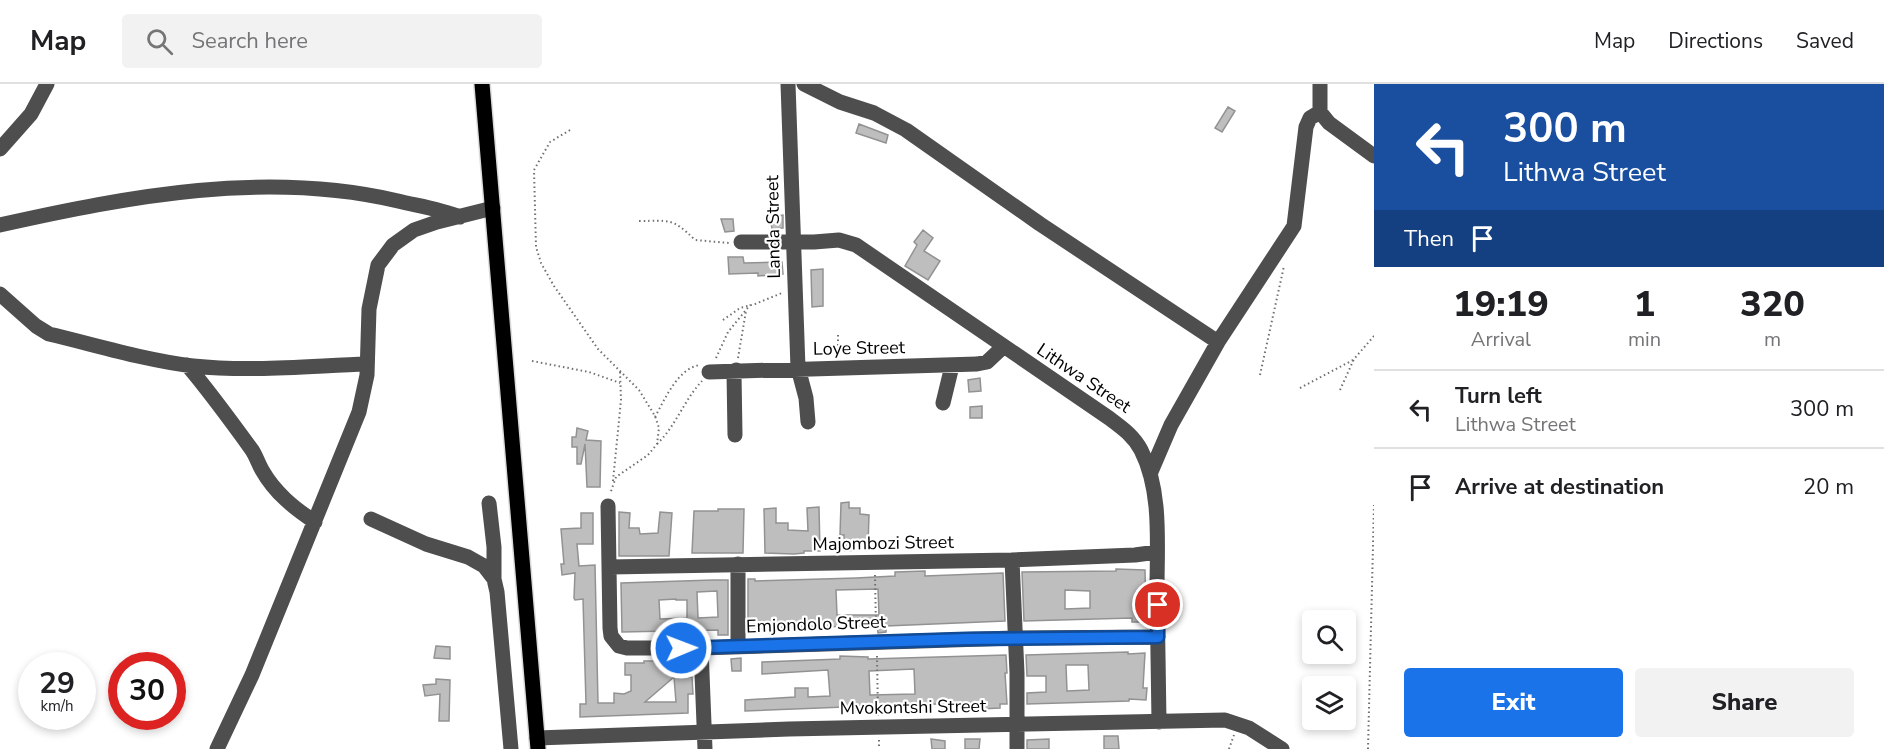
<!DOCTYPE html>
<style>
:root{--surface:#fff;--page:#f2f2f2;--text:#202124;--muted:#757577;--line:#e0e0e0;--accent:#1a73e8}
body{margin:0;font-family:"Nunito Sans",sans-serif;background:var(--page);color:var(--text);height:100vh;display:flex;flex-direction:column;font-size:22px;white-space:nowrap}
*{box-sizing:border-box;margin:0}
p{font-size:20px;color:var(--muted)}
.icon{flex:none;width:33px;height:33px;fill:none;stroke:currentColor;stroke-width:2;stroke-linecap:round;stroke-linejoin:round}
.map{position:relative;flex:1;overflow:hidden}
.side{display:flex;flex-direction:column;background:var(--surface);width:510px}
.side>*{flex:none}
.guide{background:#1a4fa0;color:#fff;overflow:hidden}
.fabs{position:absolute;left:1302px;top:526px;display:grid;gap:12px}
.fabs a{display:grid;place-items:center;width:54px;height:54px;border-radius:6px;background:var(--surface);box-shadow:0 3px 9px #0003;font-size:30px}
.speed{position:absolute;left:18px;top:568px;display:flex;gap:12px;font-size:30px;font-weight:700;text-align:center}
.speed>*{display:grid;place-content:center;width:78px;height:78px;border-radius:50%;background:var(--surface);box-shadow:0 3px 9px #0003;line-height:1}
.speed small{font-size:15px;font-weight:400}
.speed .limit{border:9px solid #d22;background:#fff;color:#111}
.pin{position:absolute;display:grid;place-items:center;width:51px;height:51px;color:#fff;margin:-26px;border:3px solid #fff;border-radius:50%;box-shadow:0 2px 6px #0007}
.me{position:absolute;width:66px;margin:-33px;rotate:89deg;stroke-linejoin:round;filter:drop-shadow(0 0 4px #0008)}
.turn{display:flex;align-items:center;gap:21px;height:126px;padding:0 30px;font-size:27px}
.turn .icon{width:78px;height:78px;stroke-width:2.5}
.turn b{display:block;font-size:42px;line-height:51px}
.then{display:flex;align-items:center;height:57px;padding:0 30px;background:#0003;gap:12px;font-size:22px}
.eta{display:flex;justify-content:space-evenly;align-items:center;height:102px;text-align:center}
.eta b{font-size:36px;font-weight:800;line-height:42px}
.action{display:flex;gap:12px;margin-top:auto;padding:12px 30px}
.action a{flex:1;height:69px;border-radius:6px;background:var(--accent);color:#fff;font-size:24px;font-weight:800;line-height:69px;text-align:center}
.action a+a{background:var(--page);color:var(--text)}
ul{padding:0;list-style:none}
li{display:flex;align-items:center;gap:18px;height:78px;padding:0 30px;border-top:2px solid var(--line)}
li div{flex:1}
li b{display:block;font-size:22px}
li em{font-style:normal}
header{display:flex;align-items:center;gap:36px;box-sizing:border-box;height:84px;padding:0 30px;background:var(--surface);border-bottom:2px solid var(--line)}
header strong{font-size:28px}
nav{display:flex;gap:33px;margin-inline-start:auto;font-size:21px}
.search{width:420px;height:54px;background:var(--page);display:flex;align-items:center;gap:15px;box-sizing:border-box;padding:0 21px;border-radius:6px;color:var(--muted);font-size:22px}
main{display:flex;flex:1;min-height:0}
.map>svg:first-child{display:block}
.building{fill:#bebebe;stroke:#929292;stroke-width:1.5;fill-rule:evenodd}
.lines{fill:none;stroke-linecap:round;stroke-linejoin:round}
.major-casing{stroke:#dbdbdb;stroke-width:18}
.path{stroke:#707070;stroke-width:2;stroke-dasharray:1.5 3;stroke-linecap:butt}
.minor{stroke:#4e4e4e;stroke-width:15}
.major{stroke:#000;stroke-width:15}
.route-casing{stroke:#114b97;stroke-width:15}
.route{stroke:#1a73e8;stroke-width:10}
.labels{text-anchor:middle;stroke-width:4.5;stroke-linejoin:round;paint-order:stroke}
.street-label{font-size:18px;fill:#000;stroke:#fff}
</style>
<header>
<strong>Map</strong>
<div class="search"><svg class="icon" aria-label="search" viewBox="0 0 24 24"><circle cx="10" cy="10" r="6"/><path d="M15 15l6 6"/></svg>Search here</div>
<nav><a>Map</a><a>Directions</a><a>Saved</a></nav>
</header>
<main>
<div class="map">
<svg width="1374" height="665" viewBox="0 0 1374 665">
<rect width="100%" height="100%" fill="#fff"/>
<path class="building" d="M1228,23L1235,27L1222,48L1215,44Z
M859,40L888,51L886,59L856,49Z
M783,131V144L772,145L770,133Z
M721,135H733L734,147L725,148Z
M923,146L933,154L924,167L940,177L928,196L905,182L917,161L914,158Z
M728,173H743L744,179L782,178L783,190L758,192V189L729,190Z
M823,185V222L812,223L811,186Z
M980,294L981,307L969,308L968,296Z
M982,322V334H970V323Z
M577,344L588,347L586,356L601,357L600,403H587L585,360L581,380H577V363H572V353H576Z
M849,418V424H860V430L869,431L868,462L856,461V466L845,467L844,451H840L841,419Z
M819,423L820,467H804V469L794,470L765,469L764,425L776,424V439H788V446L808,447L807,424Z
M718,425H744L743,469H692L694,427H718Z
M619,428L630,429L629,444H639L640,450L658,449L660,428L672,429L669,472H619Z
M581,429H593V460H577L579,482L595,481L598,619H614V609L624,610L631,607V591H625V579H644V577H687L688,593H692L693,610H688V629L580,633V620H586L583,515L575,516L574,514L575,489L562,491L561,480H564L561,445L581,444ZM674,593L676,618H645Z
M1116,485L1145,486L1146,534H1141L1140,538H1132V534L1024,537L1022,488L1116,487ZM1065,506L1090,507V524L1065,525Z
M925,487V492L1003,489L1005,537L886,542V548L878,549L877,542L803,543L748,546V495H755V497L856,494L895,492V488ZM878,505L879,531H837L836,506Z
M713,496H728V551H718V546L622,548L621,499ZM717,507L718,533L698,534L697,508ZM676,515V516H687V534L660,535L659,516Z
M436,562L450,563V575L434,574Z
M1128,568V570L1145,569L1143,604H1147L1146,616L1129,615V617L1027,620V609L1046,608V592H1027L1026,571ZM1066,581H1088L1089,606L1067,607Z
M1006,571L1007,589H1005L1007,620H1000V624L980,625V619L856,622V628H845V623L745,627V616L795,613V604H808V613L830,612L828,586L762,590V578L840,575V572L868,573V575ZM914,585L915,610L870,611L869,587Z
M741,574V587H732L731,575Z
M436,595L450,596L449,637H439L440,610L425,612L423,601L436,600Z
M1104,652H1118L1119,665H1104Z
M931,655L945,657V665H932Z
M965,655H980L979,665H965Z
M1049,655V665H1027V656Z"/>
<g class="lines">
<defs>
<path id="major" d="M482,0L538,665"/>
</defs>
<use href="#major" class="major-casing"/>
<path class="path" d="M570,46L550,58L534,86L536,163L541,179L554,202L598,265L639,306L655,332L659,344L657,360L648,371L616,393L610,410
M639,137C669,137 672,133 695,156L729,159
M723,236L740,224L755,220L782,209
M838,251V271
M716,274L728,248L750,221
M738,274L746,227
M532,277L589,288L620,299
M1260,291L1284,182
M1300,304L1353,276
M1340,306L1354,275L1374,252
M655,333C665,315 678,284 700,281
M657,360C676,342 684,316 702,297
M613,397L621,316L620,287
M875,491L876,545
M877,572L878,632
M879,656V665
M1229,665L1234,651
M1368,665L1374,421"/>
<path class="minor" d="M788,0L798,284L806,314L808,338
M804,0L840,18L874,29L906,46L1040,140L1218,258
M1320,0V28L1329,39L1374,72
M0,65L31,30L47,0
M0,141C130,112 266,86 398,117C419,122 440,125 460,133
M741,158H814L839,156L856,161L1109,334C1121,343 1133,351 1141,366C1162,407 1157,460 1157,505C1158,549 1158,594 1159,638
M0,210L36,242L49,250C96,261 144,276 193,282C250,288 309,282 367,280
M187,281C210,308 231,337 252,366C256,372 258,379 262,386C275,409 294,424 315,438
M709,288L977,280L987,278L1003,263
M943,319L952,282
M735,351L734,289L736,286
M1150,390L1171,341L1218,258L1294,142L1306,43L1310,34L1320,28
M489,419L494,463V495
M608,422L610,544L611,552L619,562L627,564H701L1014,554L1158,553
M371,435L426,460L468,473L484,482L494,495L497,508L511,665
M1012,476L1017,589V665
M610,483L1012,476L1135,471L1157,468
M738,562V480
M701,564L705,665
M537,654L789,645L1225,636L1249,644L1282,665
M217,665L252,591L359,328L367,291L369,225L378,181L393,161L414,146L437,138L493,124"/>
<use href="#major" class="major"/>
</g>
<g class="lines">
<defs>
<path id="route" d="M681,564L967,555L1158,553V521"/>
</defs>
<use href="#route" class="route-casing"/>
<use href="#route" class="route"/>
</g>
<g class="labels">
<g class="street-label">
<text transform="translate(773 143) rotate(-91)" y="6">Landa Street</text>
<text transform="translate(859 264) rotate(-1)" y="6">Loye Street</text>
<text transform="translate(1084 294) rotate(34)" y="6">Lithwa Street</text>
<text transform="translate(883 459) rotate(-1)" y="6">Majombozi Street</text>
<text transform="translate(816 540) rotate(-2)" y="6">Emjondolo Street</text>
<text transform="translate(913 623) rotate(-1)" y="6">Mvokontshi Street</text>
</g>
</g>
</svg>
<div class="fabs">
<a><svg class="icon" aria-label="search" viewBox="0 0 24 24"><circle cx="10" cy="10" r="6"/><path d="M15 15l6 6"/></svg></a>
<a><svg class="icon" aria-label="layers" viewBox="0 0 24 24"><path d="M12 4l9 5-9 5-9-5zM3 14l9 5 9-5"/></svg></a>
</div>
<div class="speed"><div>29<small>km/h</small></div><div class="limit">30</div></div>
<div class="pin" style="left:1158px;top:521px;background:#d93025"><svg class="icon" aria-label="arrive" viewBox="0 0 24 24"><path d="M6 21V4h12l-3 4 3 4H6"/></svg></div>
<svg class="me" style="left:681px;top:564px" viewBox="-20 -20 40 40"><circle r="17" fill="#1a73e8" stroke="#fff" stroke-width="3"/><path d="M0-11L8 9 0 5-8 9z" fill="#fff"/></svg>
</div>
<section class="side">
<div class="guide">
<div class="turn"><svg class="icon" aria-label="left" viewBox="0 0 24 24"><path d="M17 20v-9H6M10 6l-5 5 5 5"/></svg><div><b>300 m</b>Lithwa Street</div></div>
<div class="then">Then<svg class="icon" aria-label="arrive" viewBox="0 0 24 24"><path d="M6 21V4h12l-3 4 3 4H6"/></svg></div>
</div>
<div class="eta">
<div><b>19:19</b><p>Arrival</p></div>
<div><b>1</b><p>min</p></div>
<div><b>320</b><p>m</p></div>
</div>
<ul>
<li><svg class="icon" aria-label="left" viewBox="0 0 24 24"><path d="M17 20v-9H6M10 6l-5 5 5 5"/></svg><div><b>Turn left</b><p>Lithwa Street</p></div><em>300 m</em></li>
<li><svg class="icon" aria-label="arrive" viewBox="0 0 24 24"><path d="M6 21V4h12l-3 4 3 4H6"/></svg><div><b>Arrive at destination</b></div><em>20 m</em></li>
</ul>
<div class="action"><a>Exit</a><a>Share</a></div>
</section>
</main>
